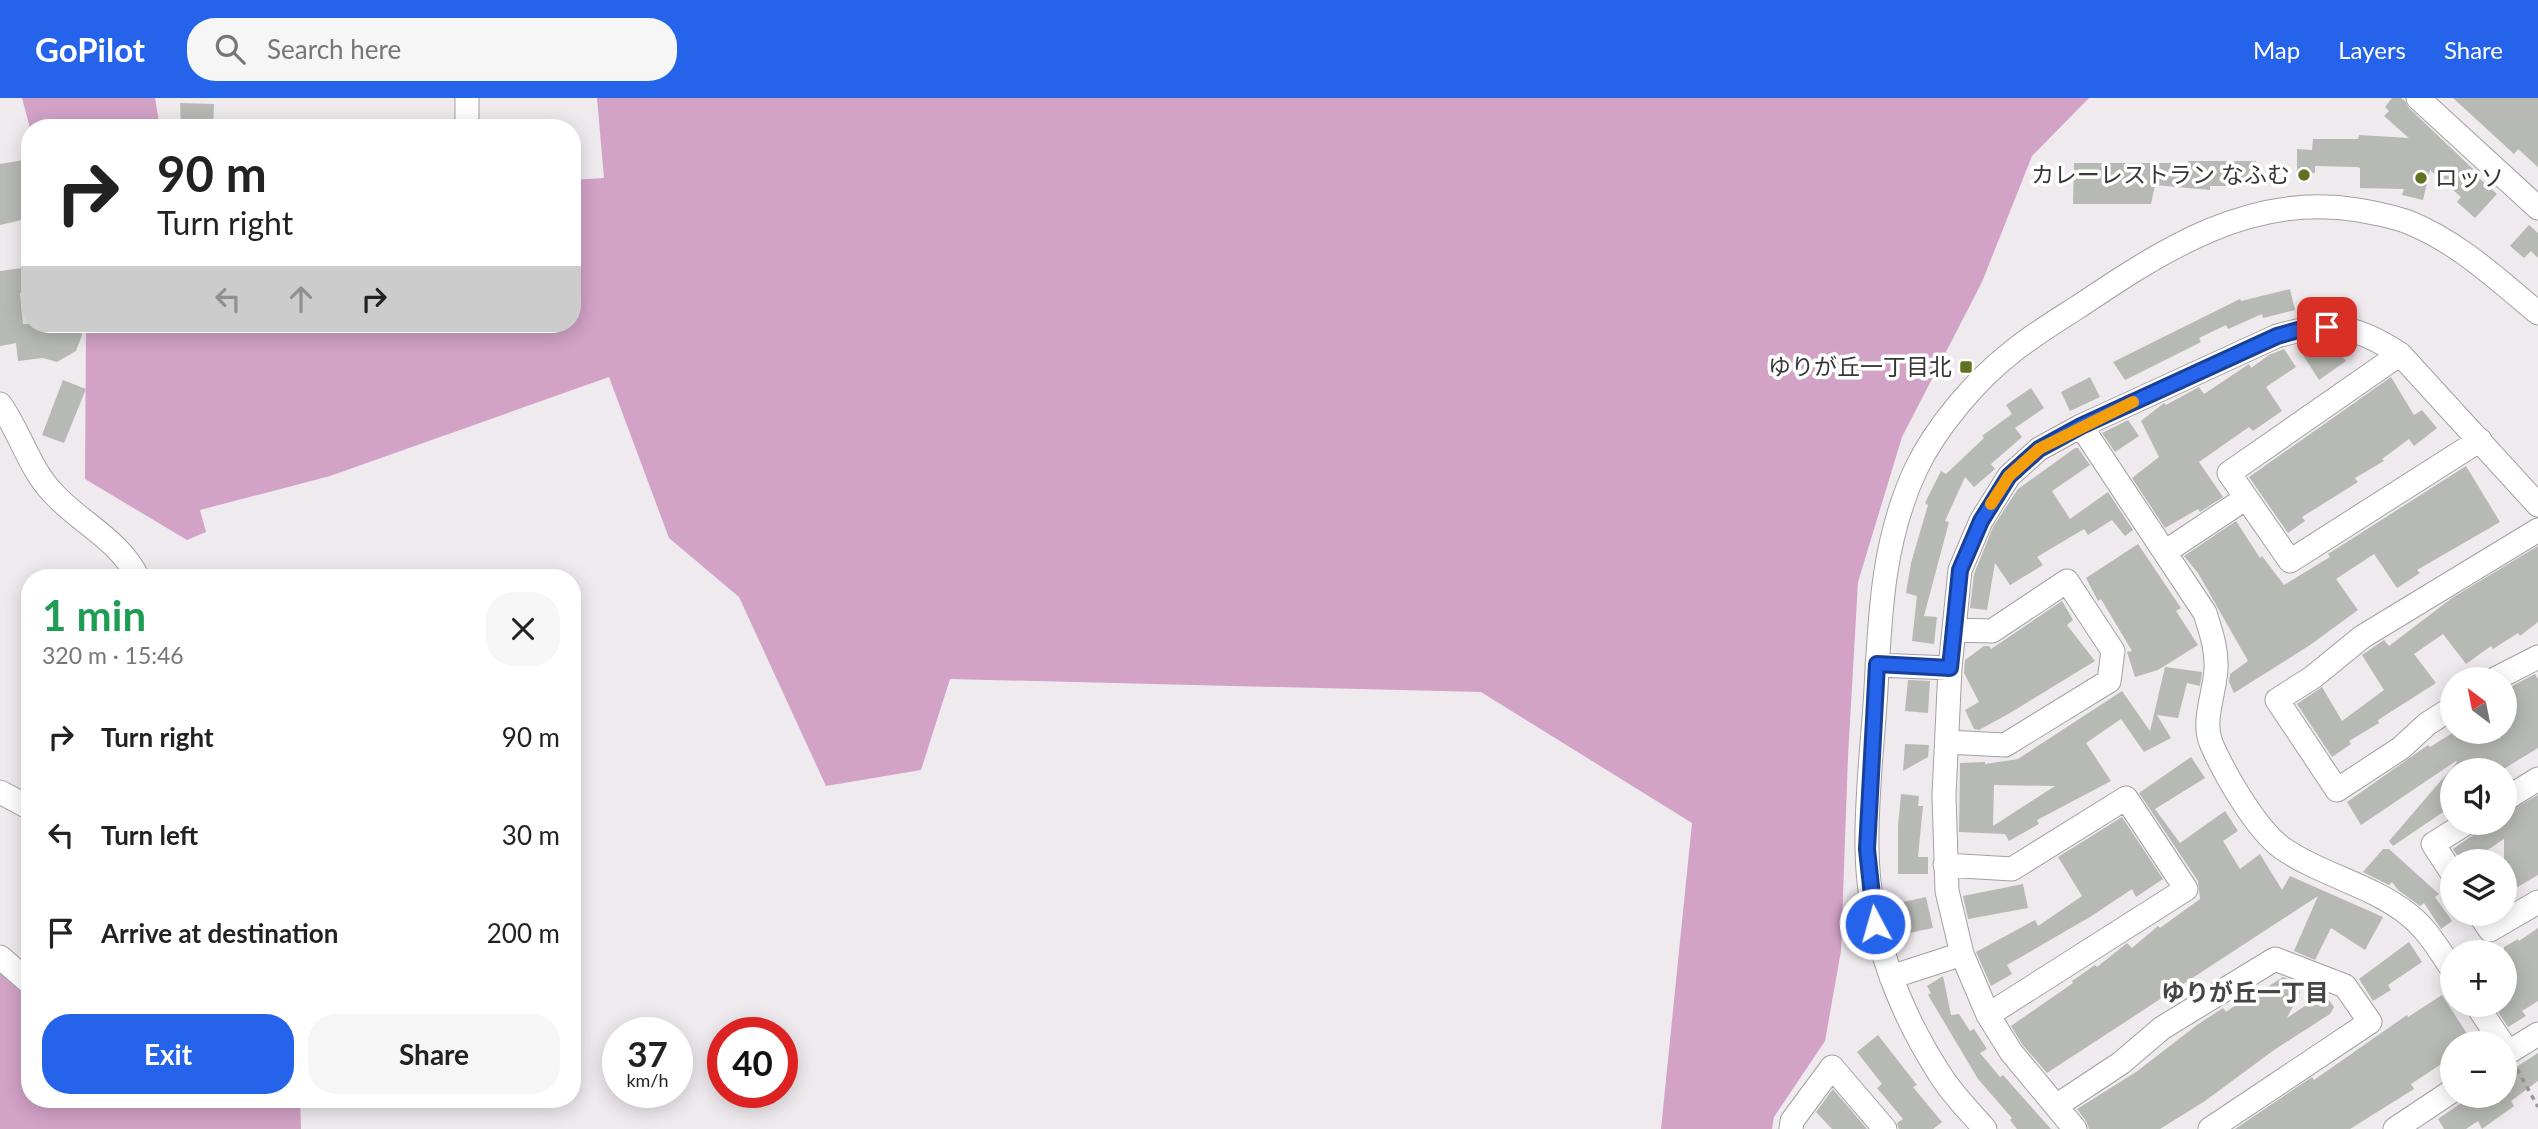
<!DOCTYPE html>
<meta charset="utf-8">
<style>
:root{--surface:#fff;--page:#f6f6f6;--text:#222;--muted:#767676;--accent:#2563eb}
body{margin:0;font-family:Lato,"Noto Sans JP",sans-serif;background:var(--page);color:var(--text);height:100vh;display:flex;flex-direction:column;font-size:26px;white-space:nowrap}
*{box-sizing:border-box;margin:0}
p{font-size:23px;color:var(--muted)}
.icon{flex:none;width:38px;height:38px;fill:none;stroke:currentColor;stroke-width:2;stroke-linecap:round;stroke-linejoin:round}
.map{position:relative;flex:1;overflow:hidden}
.side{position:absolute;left:21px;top:471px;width:560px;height:539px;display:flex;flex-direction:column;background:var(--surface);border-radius:28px;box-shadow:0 4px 18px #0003}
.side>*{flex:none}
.hud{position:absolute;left:21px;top:21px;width:560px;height:214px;border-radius:28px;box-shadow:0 4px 18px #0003;background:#fff;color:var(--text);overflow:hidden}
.needle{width:46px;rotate:328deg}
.controls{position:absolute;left:2440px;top:569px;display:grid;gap:14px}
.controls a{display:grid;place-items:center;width:77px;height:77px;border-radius:50%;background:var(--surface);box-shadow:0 4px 18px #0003;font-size:35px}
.speed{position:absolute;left:602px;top:919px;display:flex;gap:14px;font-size:35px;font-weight:700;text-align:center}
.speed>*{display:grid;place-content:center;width:91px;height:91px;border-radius:50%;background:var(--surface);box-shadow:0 4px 18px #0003;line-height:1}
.speed small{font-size:18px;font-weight:400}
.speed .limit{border:10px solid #d22;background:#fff;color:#111}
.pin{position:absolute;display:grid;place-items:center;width:60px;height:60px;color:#fff;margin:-30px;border-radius:14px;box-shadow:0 4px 10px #0006}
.me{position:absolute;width:77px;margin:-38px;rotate:354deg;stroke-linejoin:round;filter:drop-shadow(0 0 5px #0008)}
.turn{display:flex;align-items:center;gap:24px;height:147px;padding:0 21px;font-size:32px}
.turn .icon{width:91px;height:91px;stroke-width:2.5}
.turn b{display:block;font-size:49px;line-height:60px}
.lanes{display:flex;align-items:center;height:66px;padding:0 21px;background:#0003;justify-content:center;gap:35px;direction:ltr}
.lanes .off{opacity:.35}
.round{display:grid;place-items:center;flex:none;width:74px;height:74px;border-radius:28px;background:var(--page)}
.head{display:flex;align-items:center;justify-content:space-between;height:119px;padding:0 21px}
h1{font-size:42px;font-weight:700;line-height:52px;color:#1e9e55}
.button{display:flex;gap:14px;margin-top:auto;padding:14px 21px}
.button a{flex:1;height:80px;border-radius:28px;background:var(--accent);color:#fff;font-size:28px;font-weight:700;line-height:80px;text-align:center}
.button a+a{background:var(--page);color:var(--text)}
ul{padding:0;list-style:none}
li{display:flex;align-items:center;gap:21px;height:98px;padding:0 21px}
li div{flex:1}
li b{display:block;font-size:26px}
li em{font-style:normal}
header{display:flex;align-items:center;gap:42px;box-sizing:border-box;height:98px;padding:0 35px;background:var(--accent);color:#fff}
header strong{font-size:33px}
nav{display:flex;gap:38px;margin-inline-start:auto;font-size:24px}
.search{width:490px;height:63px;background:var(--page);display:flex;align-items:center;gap:18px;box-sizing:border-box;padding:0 24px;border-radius:28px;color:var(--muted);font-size:26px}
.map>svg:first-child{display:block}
.forest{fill:#d2a2c7}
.building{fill:#b7b9b4;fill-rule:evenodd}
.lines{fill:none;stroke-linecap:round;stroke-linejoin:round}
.minor-casing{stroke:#a49fa3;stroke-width:25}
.path{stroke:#9b979a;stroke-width:3.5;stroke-dasharray:5 5;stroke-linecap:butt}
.minor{stroke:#fff;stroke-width:23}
.route-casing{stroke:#184099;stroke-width:18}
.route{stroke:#2563eb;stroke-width:12}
.slow{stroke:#f59e0b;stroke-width:12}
.poi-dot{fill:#60721f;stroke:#fff;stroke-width:2.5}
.labels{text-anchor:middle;stroke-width:7;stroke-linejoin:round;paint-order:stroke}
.poi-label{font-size:23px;fill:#383637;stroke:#fff;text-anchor:end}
.neighbourhood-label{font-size:24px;font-weight:bold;fill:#484447;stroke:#fff}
</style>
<header>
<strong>GoPilot</strong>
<div class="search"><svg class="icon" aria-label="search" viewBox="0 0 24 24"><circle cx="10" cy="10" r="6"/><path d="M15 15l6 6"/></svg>Search here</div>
<nav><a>Map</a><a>Layers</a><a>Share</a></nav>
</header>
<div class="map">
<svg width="2538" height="1031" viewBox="0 0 2538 1031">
<rect width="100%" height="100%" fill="#efeaee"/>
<path class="forest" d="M22,0H155L160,30H30Z
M597,0H2089L2032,58L1982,184L1902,339L1858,484L1848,658L1841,853L1825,943L1774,1019L1772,1031H1661L1692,725L1481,594L950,581L921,672L826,688L739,499L669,440L609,279L330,378L200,412L206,434L187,442L85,381L86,226H572V82L604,80Z
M0,866L30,897V1001H300L301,1031H0Z"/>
<path class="building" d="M2392,0H2401L2405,3L2409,10L2473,71L2471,73L2497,96L2475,120L2457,104L2461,99L2430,72L2423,102L2402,97L2404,91L2360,90V70L2357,69L2315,68V75L2297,74V51L2312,52L2313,41H2358L2359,37L2409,40L2384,18L2389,13L2385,9Z
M2453,0H2538V69L2518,51L2514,56Z
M180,5L214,6L213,30H181Z
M30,61V120L0,127V66Z
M2188,63H2256V88H2210V92L2155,87L2151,106H2073L2074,65H2188Z
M2529,127L2538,135V160L2531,153L2524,160L2510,148Z
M30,169V194L20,195L23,226H80L82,237L76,253L57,264L43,260L18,263L16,245L0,248V173Z
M2290,191L2295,212L2263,220L2262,216L2228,231L2226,227L2199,240L2201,244L2125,282L2113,264L2240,201L2241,203Z
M2327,243L2332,244L2346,263L2319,282L2303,257Z
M2284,251L2296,269L2266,289L2282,313L2253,333L2249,329L2199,364L2223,399L2200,414L2198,411L2165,430L2132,380L2159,359L2141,323L2164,305L2166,307L2199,289L2204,296L2249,266L2251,270L2269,257Z
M2090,279L2100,299L2070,313L2061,294Z
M2391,279L2414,317L2422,312L2437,330L2414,348L2409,341L2382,361L2384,363L2355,380L2358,384L2302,419L2305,423L2288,435L2249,379Z
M63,282L86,291L64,345L42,337Z
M2031,290L2044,310L2015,330L2022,339L1991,366L1995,371L1974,389L1965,379L1945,423L1949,424L1924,518L1937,519L1934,546L1912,543L1917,498L1906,495L1911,465L1928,407L1925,405L1941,373L1946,376L1984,340L1982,338L2012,316L2006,307Z
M2128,322L2139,338L2115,354L2102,335Z
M2075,350H2078L2090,367L2052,393L2070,421L2108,394L2133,432L2125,438L2112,422L2088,437L2084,431L2037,459L2043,467L2010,487L1995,465L1987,512L1970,510L1974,476L1993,429L2018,391Z
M2466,368L2500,424L2417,472L2420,475L2397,490L2374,456L2336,481L2358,512L2310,547L2234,595L2229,584L2230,576L2248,563L2198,475L2184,458L2236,423L2260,460L2262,458L2284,487L2330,459L2328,456Z
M2138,446L2181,510L2176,513L2198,547L2158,572L2135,579L2127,554L2132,553L2101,501L2098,503L2086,480Z
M2538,448V524L2520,538L2518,535L2493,551L2491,548L2466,566L2443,536L2414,556L2436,585L2378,622L2379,625L2349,643L2351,646L2332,659L2297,606L2322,589L2342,623L2384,592L2362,557L2384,542L2389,548L2452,500Z
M2062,503L2073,522L2067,527L2095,563L2010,615L1979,632L1974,631L1965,612L1979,604L1964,575L1965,562L1984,548H1989L1991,551Z
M2165,569L2202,574L2200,588L2187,585L2178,620L2157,617L2171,640L2144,654L2121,621L2086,645L2111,683L2037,722L2039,726L2009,743L2005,736L1959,734L1960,665L1985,664V666L2018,661L2122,593L2150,633ZM1994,687L2055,688L1993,728Z
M2535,576L2538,581V650L2502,672H2452V708L2393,748L2389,743L2457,664L2456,663L2361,727L2347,704L2428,647L2430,649L2454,634H2504V596L2514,587Z
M1908,582L1930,583L1928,615L1905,613Z
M1905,646L1929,647L1928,659L1903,673Z
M2191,659L2205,680L2155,711L2180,745L2225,713L2238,733L2223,743L2240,771L2260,756L2282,792L2290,778L2383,819L2365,852L2331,830L2315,862L2294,853L2318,798L2047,975L2022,946L2011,928L2073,885L2072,883L2095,867L2097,869L2127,845L2132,850L2158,828L2160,830L2200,801L2198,783L2139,695Z
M1901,696L1919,698L1918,708H1923L1918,759H1928V776H1898V728Z
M2538,697V777L2504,797V741L2471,763H2461L2453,751L2476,735L2482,724H2504V716Z
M2122,719L2163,781L2136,799L2132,791L2090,819L2007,867L2012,876L1991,888L1976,854L2035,822L2038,828L2082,798L2058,759Z
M2383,751H2389L2439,796L2435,799L2452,823L2441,831L2424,805L2420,808L2398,792L2392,784L2389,787L2363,774Z
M2023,786L2028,810L1968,821L1963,798Z
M1926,799L1933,830L1909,835L1903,804Z
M2538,830V903L2522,913L2526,918L2508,929L2493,906H2504V849L2518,841L2519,843Z
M2409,844L2422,864L2388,887L2391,892L2373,903L2359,881Z
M1943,878L1951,917L1959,916L1970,933L1974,931L1987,951L1980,955L2000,979L2003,977L2051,1031H2017L2010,1022L2012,1020L1978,981L1928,897L1931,895L1927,888Z
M2283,879L2292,883L2300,894L2287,920L2324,895L2334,909L2330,916L2274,952L2205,1003L2160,1031H2089L2086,1023L2077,1011L2136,974L2197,927L2223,910L2226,914L2257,892L2258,895Z
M2442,897L2473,945H2452V959L2411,986L2414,991L2350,1031H2235L2312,979L2314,982L2407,917L2408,919Z
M1878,937L1917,987L1913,989L1942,1024L1933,1031H1899L1897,1025L1903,1021L1877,990L1882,986L1857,954Z
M2538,955V983L2511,1003L2514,1008L2482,1031L2478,1023L2466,1031H2444L2438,1021L2471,998H2504V977Z
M1833,991L1867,1031H1832L1816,1014Z"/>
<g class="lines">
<defs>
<path id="minor" d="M467,0V30
M2418,0L2538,110
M2400,256L2229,375L2290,463L2480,342
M0,306C20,334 29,370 53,395C80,425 119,441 138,480
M2081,328L2205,515C2211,534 2217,551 2216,571C2215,594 2202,623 2211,645C2224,675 2255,730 2282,750C2321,777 2372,787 2409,817C2427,831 2439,852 2452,871
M2165,454L2246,400
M1877,567L1950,570
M2495,581L2538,559
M2452,610L2427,626L2401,650L2337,692L2277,602L2313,579L2362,539L2538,432
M1947,644L2005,647L2109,583L2113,553L2067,483L1992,533L1955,532
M0,694L30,710
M2504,702L2538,681
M1945,767L2012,771L2126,700L2186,791L1988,917
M2452,775L2433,746L2468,724
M2479,816L2490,832L2538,804
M0,859L30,885
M1891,879L1962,856
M2476,906L2502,945
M2504,957L2538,936
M2056,1008L2121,965L2162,930L2275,861L2345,888L2370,924L2210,1031
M1791,1031L1792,1023L1832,969L1885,1031
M1985,1031C1971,1015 1955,999 1943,981C1898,913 1868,833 1867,750C1866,697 1873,643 1876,591C1880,515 1883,441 1916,371C1936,329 1976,282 2012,254C2033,237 2056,223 2078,209C2163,152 2251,94 2358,112C2375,115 2392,118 2408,124C2458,144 2497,181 2538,215
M2075,1031L2011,954L1988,917L1962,856L1947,793L1944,697L1950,570L1960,472L1981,423L2009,378L2039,351L2081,328L2277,238C2330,223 2354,226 2400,256L2538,407
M2395,1031L2452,993"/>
</defs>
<use href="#minor" class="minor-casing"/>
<path class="path" d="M2517,971L2538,1009"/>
<use href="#minor" class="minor"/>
</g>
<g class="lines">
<defs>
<path id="route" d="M1875,826L1867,751L1877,566L1950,570L1960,472L1981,423L2009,378L2039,351L2081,328L2277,238L2309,229H2327"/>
</defs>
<use href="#route" class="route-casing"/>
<use href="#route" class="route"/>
<path class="slow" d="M1991,406L2009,378L2039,351L2133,304"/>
</g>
<g class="poi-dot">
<circle cx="2304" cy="77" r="7"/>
<circle cx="2421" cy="80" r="7"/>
<rect x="1959" y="262" width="14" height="14" rx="3.5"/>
</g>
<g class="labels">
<g class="poi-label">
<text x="2290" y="85">カレーレストラン なふむ</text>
<text x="2435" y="88" text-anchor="start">ロッソ</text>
<text x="1952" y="277">ゆりが丘一丁目北</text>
</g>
<g class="neighbourhood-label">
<text x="2245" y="903">ゆりが丘一丁目</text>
</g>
</g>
</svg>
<div class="controls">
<a><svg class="needle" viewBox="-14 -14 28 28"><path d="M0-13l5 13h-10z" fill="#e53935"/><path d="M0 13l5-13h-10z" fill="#767676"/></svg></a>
<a><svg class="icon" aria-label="sound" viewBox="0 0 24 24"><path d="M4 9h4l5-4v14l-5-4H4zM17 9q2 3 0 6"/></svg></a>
<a><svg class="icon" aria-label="layers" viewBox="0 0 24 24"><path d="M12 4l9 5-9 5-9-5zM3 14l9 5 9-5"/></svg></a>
<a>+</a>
<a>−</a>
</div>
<div class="speed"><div>37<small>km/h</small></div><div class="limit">40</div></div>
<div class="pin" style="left:2327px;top:229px;background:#d93025"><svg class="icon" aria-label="arrive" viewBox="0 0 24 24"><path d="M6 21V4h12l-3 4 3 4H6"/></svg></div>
<svg class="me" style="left:1875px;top:826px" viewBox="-20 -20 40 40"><circle r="17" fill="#2563eb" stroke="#fff" stroke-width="3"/><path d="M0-11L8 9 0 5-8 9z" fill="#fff"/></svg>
<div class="hud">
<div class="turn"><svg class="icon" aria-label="right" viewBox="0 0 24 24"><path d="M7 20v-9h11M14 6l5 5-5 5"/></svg><div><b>90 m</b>Turn right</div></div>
<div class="lanes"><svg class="icon off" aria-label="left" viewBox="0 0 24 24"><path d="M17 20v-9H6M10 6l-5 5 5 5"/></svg><svg class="icon off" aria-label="ahead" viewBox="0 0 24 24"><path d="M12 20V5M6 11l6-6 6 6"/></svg><svg class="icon" aria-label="right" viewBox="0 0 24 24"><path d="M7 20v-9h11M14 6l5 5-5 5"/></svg></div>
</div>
<section class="side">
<div class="head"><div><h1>1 min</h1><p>320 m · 15:46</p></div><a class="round"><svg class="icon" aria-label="close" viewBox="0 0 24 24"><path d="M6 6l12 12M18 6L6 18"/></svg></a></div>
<ul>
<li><svg class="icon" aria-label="right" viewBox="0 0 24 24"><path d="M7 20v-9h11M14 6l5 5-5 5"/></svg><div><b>Turn right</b></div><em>90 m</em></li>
<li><svg class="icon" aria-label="left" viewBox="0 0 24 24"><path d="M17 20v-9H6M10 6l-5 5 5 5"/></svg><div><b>Turn left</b></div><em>30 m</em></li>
<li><svg class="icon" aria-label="arrive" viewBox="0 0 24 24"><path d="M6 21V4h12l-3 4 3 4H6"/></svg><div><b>Arrive at destination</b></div><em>200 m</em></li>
</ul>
<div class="button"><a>Exit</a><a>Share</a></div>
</section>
</div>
